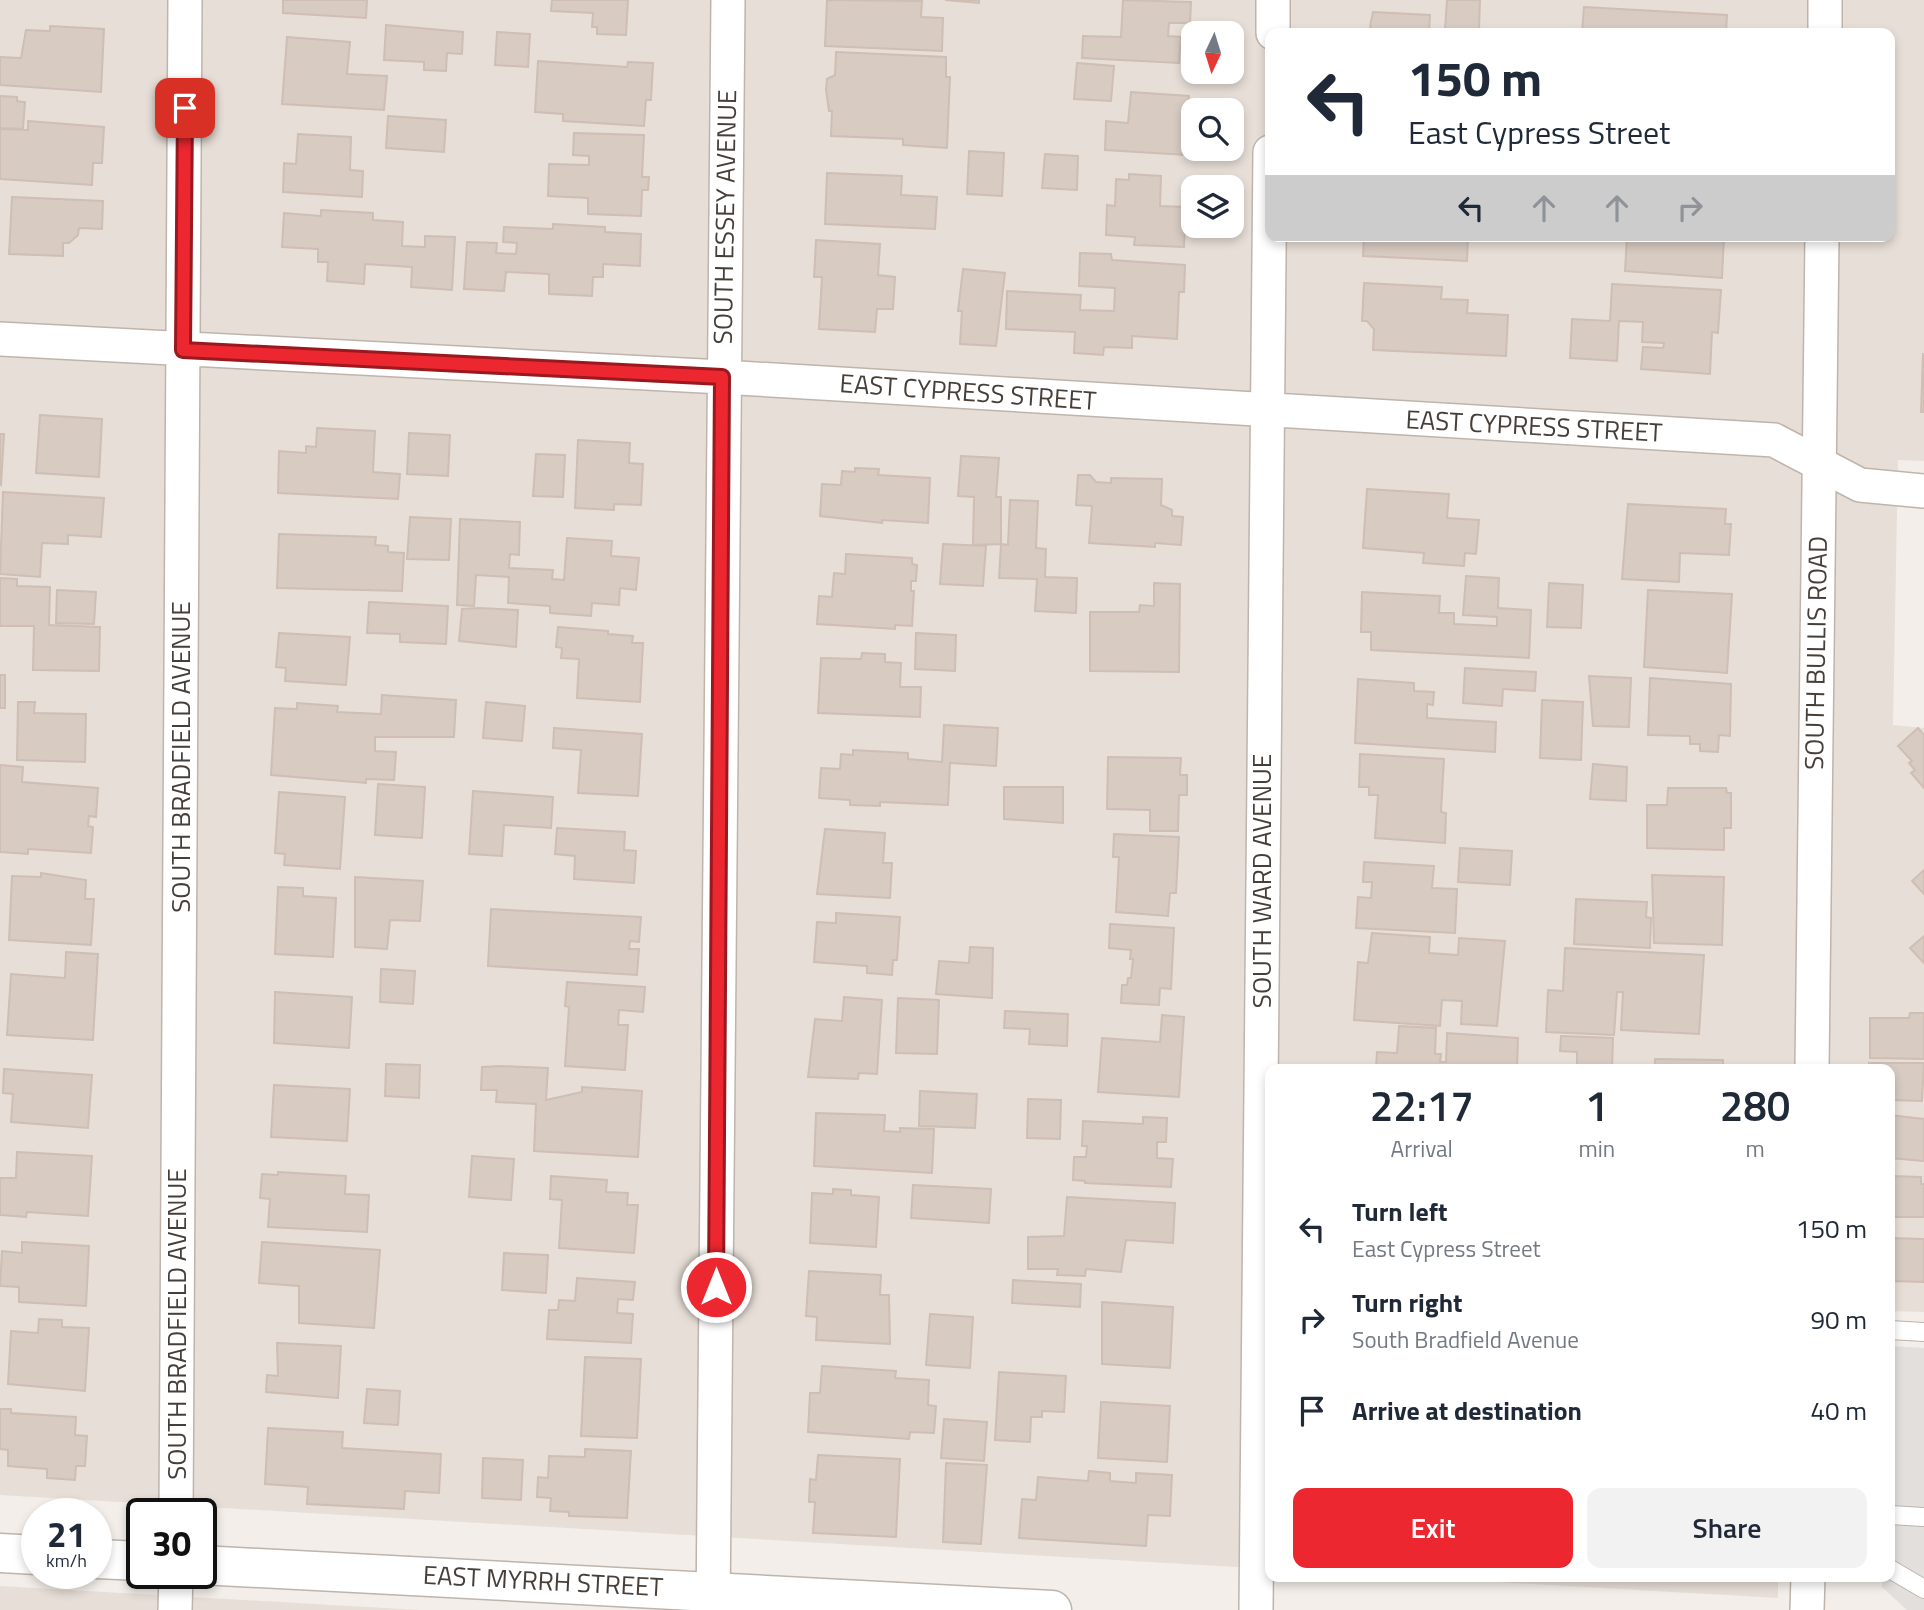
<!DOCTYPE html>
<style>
:root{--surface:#fff;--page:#f2f2f3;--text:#1f2937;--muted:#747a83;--accent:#ec272f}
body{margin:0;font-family:"Titillium Web",sans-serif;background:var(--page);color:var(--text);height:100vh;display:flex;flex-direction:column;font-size:26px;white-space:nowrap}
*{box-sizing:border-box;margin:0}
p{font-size:23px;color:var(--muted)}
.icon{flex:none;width:38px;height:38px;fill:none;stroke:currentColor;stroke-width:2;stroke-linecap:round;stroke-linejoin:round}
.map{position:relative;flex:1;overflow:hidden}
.details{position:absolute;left:1265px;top:1064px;width:630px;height:518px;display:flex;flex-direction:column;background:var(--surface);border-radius:14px;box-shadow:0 4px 10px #0003}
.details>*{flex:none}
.hud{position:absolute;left:1265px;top:28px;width:630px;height:214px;border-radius:14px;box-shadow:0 4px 10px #0003;background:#fff;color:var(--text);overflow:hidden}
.needle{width:46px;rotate:184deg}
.controls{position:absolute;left:1181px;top:21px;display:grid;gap:14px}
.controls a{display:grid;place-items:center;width:63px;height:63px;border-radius:14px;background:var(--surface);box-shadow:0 4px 10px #0003;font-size:35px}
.speed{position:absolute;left:21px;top:1498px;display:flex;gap:14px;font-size:35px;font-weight:700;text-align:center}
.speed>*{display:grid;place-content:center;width:91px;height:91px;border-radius:50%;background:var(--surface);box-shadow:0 4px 10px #0003;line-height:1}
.speed small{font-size:18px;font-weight:400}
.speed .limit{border:4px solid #111;border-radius:10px;background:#fff;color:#111}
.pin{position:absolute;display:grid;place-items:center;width:60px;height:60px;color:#fff;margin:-30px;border-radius:14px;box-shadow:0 4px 10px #0006}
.me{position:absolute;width:77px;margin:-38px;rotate:0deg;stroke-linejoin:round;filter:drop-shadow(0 0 5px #0008)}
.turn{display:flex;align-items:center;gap:24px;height:147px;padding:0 28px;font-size:32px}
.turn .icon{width:91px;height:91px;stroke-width:2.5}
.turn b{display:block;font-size:49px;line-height:60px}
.lanes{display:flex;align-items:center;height:66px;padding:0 28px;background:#0003;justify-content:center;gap:35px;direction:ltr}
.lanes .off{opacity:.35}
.eta{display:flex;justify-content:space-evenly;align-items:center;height:119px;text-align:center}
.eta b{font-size:42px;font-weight:600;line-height:49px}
.button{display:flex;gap:14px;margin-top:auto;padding:14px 28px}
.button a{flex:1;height:80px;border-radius:14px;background:var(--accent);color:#fff;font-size:28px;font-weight:600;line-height:80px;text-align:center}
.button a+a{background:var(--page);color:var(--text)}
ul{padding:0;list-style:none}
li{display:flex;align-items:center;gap:21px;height:91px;padding:0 28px}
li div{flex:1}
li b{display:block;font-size:26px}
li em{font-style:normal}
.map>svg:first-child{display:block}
.residential{fill:#e7dfd7;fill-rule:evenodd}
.parking{fill:#e2dfdd}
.building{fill:#d7cbc2;stroke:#cfbeb3;stroke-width:2}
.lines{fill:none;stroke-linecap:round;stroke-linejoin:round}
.service-casing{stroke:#beb4ac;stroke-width:20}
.minor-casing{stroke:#beb4ac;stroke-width:36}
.tertiary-casing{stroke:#beb4ac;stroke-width:41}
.service{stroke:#fff;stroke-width:18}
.minor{stroke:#fff;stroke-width:33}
.tertiary{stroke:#fff;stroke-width:38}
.route-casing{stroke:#99191f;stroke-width:18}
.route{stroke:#ec272f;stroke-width:12}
.labels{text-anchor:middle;stroke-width:6;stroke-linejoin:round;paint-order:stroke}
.street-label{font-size:26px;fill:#463e38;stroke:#fff}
</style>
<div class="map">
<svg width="1924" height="1610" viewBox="0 0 1924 1610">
<rect width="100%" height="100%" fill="#f3eee9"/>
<path class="residential" d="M0,0H1924V461L1898,460L1893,725L1924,728V1312L1890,1311V1069H1270V1569L0,1495ZM1194,33H1232V72H1194ZM1270,33H1890V236H1270ZM1194,110H1232V149H1194ZM1194,187H1232V226H1194Z
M1409,1577H1778V1598Z
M0,1586L420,1610H0Z"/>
<path class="parking" d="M1890,1346L1924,1348V1610H1907L1882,1587V1577H1890Z"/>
<path class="building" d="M283,0H367L366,18L283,13Z
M552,0H628L626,35L597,34V27H592L593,13L551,11Z
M827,0L922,1L921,17L943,18L942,51L825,46Z
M945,0H979V3Z
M1123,0L1191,2L1190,23H1169L1168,36L1181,37L1179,63L1082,58L1083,36L1121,37Z
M1447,0H1480L1479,30L1445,29Z
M1584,7L1727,15L1726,33H1582Z
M1373,12L1430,15L1429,33H1374L1370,26Z
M386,25L463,32L462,54L447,53L446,71L424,70V62L384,60Z
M50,26L104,29L101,92L0,85V57L21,58L26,30L50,31Z
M497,32L530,34L528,67L495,65Z
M287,37L350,42L347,74L387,76L384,110L282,104Z
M836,52L946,57V77H950L947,148L903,145V139L831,136L832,111H829L826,90L827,79L835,75Z
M538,61L627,67L628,62L653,63L651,100H646L644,126L563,121V114L535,112Z
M1077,63L1114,66L1111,101L1074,99Z
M1131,92L1189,96L1186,128L1194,130L1193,141L1187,140L1186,155L1105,150L1106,121L1128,123Z
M0,96L17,97V101L25,102L23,129L0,128Z
M388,116L446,120L444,152L386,148Z
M28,121L104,127L102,163H93L92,185L0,179V129L28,130Z
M574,133L644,135L642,177H649L648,190H642L641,216L588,214V198L548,196L549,164L589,165V156L573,155Z
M298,134L351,137L350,170L363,171L362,197L283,192L284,163L296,164Z
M969,151L1004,153L1002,196L967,194Z
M1045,154L1078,156L1077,190L1042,188Z
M827,173L902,176L901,195L937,197L935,229L825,224Z
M1129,174L1161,176L1160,206L1186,207L1184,247L1134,245L1135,237L1106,235L1107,205L1115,206L1116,179L1129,180Z
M12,197L103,201L102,229L79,228L78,235L69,243H63V256L9,254Z
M321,210L373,213V220L403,222L402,246L425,247V236L455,237L452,290L411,287L412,267L365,264L364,284L327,281L328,262H318V249L282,247L284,213L321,216Z
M553,224L605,227V232L641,234L640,266L603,264V277H593L592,296L549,294V274L506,272L504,291L464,289L467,242L497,243L496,253L516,254L517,243L503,242L504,227L553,229Z
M1364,236H1468L1467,261L1363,256Z
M1627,236H1724L1722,278L1625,271Z
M816,240L880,244L878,275L895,277L893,309H877L875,332L819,329L822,277H814Z
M1080,253L1111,254L1112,260L1185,265L1184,292H1179L1177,339L1132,336V348L1104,347L1103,355L1074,353L1075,332L1006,329L1007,291L1081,295L1080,310L1114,311L1115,288L1079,286Z
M963,269L1005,273L996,346L960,344L962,311H958Z
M1364,283L1442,287L1441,299L1468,300L1467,313L1508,315L1506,356L1373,350L1374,329L1367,321H1362Z
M1612,284L1721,290L1718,333L1712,332L1710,374L1641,369L1643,347L1663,348L1664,343L1642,342L1643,322L1619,321L1617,361L1570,358L1572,319L1610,321Z
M1923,354H1924V412H1921Z
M40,415L102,419L99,477L36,473Z
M317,428L375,431L373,472L400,474L398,499L278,493L279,451L306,453V446L316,447Z
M409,433L450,435L448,476L407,474Z
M0,434H4L1,485L0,484Z
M578,440L630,443L629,463L643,464L641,505L614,504V510L575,508Z
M536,454L565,455L563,497L533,496Z
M961,456L999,458L996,497H1001V544L973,545L974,497L958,496Z
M855,468L879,469L878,475L930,478L928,523L882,520V523L820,516L822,484L841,485L842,471L855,472Z
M1078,475H1090L1096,482L1111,483V478L1162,479L1161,505L1172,510V516L1183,517L1181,545L1155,543V547L1089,543L1092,506L1076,505Z
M1367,489L1449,494L1447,518L1479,520L1476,554L1465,553L1464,566L1423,563L1424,553L1363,548Z
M3,492L104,498L101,537L68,535V544L42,543L40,577L0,574Z
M1010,500L1038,501L1036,548L1046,549L1045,577L1077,578L1076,613L1035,611L1037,579L999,578L1001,544L1008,545Z
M1628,504L1726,509L1725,524H1731L1729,555L1680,553L1679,582L1622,579Z
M410,517L451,519L449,560L407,559Z
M460,519L520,522L519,555L510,554L509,568L553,570L552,579L564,580L567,538L612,541L611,556L639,558L636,590L620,588L619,605L592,603L591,616L550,613V606L508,603L509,577L476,575L474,606L457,605Z
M279,534L376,537L375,545L388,546V552L404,553L402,591L277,588Z
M943,544L986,546L983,586L940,584Z
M846,554L912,558V564L917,565L916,581H911V591H914L912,626L895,625V629L817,624L819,596L832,597L834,573L845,574Z
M1466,576L1499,578L1498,608L1531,610L1529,658L1371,650V632H1361L1362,592L1440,596L1439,613H1454V624L1497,626V617L1463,615Z
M0,578L17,579V586L50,587L49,625L100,627L99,671L33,670L34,626H0Z
M1154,583L1180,584L1179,672L1090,671V612H1139L1140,605L1154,606Z
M1549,583L1583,585L1581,628L1547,627Z
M57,590L96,592L94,624L56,623Z
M1648,590L1732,594L1727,673L1644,667Z
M369,602L448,606L446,644L400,642V634L367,633Z
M479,608L518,610L516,647L459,641L462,609Z
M558,627L608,631V634L633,636L632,643H643L640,702L577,698L579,659L561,658L562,648L556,647Z
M279,633L350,637L346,685L285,681L286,668L276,667Z
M916,633L956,635L955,671L915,669Z
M862,653L885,654V662L901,663L900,687H921L920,717L818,713L821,658L861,659Z
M1465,668L1536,672L1535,691L1503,689L1502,706L1463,703Z
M0,675H5V708H0Z
M1589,676L1631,678L1629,727L1593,726Z
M1650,678L1731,684L1730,736L1719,735L1718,752L1700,751V744H1690V736L1648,735Z
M1358,679L1414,683V691L1434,692L1433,705L1427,704V718L1496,722L1495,752L1355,743Z
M382,695L456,700L454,737H375V751L396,752L394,780L366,779V783L271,775L275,708L297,709V703L338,706L337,712L381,714Z
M1542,700L1583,702L1581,760L1540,758Z
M18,702H35L34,713L86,714L85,762L17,760Z
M486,702L525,706L522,741L483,738Z
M944,725L998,728L996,766L950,763L948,805L880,802V806L850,805V800L819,798L821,768L840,769L841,754L853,755V750L908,753V759L942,762Z
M554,728L642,734L638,796L578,793L581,750L553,748Z
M1918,728L1924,735V788L1911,773L1915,770L1909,763L1912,761L1898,746Z
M1360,754L1444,759L1441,812L1446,813L1445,843L1375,838L1378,795H1369V787H1359Z
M1108,757L1181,758L1180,775H1187V795H1179L1178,831H1150V810L1107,809Z
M1593,764L1627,767L1626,801L1590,799Z
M0,765L23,767L22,782L98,788L96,817L89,816L88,826L93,827L91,853L28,849V854L0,852Z
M378,784L425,787L422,838L375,835Z
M1004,787H1063V823L1004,819Z
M1668,788H1726L1727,793H1731V828H1724V850L1647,848V805H1667Z
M473,791L553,797L551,828L504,825L502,856L469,854Z
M279,792L345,797L340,869L284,865L285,854L275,853Z
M557,828L625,832L624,850L636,851L634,883L574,879L575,856L555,854Z
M825,829L885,833L883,863H892L890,898L817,894Z
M1114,834L1179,837L1176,893H1170L1168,916L1116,912L1119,857H1113Z
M1460,848L1512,851L1510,885L1458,882Z
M1364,862L1434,866L1432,888L1457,889L1455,933L1356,928L1358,897L1371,898L1372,882H1363Z
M1924,870V894L1912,881Z
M41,873L86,880L85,899H94L91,945L9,940L12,876L41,877Z
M1652,875L1724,877L1722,945L1654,943Z
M355,877L423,881L420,921L390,920L387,949L355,947Z
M278,887L303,888V896L336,898L333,957L275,954Z
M1576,899L1647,902L1646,917L1651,918L1650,948L1574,944Z
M491,909L641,917L639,942L630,941L629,949H639L637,975L488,966Z
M836,913L900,917L897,960H893L892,975L867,973V966L814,962L817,922L836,923Z
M1110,924L1174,928L1171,989L1160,988L1159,1005L1121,1003L1122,985H1127L1128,978H1131L1133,959H1130L1131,950L1109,948Z
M1372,933L1430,937L1429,953L1458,955L1459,938L1505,941L1497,1026L1461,1024L1462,1001L1442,1000L1440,1026L1354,1020L1358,962L1368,963Z
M1924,936V963L1910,948Z
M970,947L993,948L992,998L936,994L939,961L969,963Z
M1565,948L1704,955L1699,1034L1621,1030L1623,992H1617L1614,1035L1546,1032L1548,990L1563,991Z
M66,952L98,954L93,1040L7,1035L11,974L65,978Z
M381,969L415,971L413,1004L380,1002Z
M567,982L645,987L643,1012L619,1010L618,1025H628L625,1070L565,1066L569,1007L565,1006Z
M275,992L352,997L349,1048L274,1043Z
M844,997L882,1000L877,1074L859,1073L858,1079L808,1077L815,1019L842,1021Z
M898,998L939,1000L937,1054L896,1053Z
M1005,1011L1068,1014L1067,1046L1029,1044L1030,1029L1004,1028Z
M1910,1013H1924V1059L1870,1058V1018H1909Z
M1162,1015L1184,1017L1179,1097L1098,1092L1102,1038L1160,1042Z
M1399,1026L1436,1028L1435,1054H1441L1440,1062H1446L1447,1033L1518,1038L1517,1069H1369L1376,1068L1377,1052L1397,1053Z
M1561,1036L1613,1038L1612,1069H1577V1052L1560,1051Z
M1655,1059L1723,1060V1069H1644V1066H1655Z
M1869,1063H1924L1922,1101L1890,1100V1069H1869Z
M386,1064L420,1065L419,1098L385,1096Z
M501,1066L548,1068L546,1100L582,1092V1087L642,1091L638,1157L534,1151L536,1104L496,1102L497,1090H481L482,1067Z
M4,1069L92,1075L88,1128L11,1122L13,1094L3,1093Z
M274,1085L350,1089L347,1141L271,1137Z
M920,1091L977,1094L975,1128L919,1126Z
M1028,1099L1061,1100L1060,1139L1027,1138Z
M816,1113L885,1115L884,1131L900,1132V1128L934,1129L932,1173L814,1166Z
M1890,1115L1924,1119V1161L1890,1158Z
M1143,1117L1167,1118L1166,1142H1157V1158L1173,1159L1171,1187L1085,1183V1181L1073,1180L1074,1157H1086L1087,1146H1082L1083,1121L1143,1124Z
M17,1152L92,1156L88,1216L27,1212L26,1217L0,1215V1178H16Z
M472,1156L514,1159L511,1200L469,1197Z
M278,1172L346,1176L345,1194L369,1195L367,1232L268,1227L270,1199L260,1198L262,1174L278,1175Z
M551,1176L607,1180L606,1192L628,1193L627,1205H638L634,1253L559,1248L562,1200L550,1199Z
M1890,1176L1921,1177V1184H1924V1217H1890Z
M913,1185L991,1189L989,1223L911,1218Z
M833,1189L851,1190V1195L879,1197L876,1247L810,1243L812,1193L833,1194Z
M1067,1197L1175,1203L1173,1243L1126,1240L1121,1272L1086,1269L1085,1276L1057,1275L1058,1269H1028V1237L1064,1236Z
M1890,1238L1924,1239V1282L1890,1281Z
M22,1242L89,1246L86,1306L19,1302V1287L0,1286L2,1251L22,1253Z
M262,1242L380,1250L374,1328L299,1323V1286L259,1283Z
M504,1253L548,1255L546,1293L502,1290Z
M809,1271L881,1275L880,1295H889L890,1344L816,1340L817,1317L806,1316Z
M577,1278L635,1282L633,1300L618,1299L617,1313L633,1314L631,1343L547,1339L549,1310H558L559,1300L575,1301Z
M1013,1280L1081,1284L1080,1307L1012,1303Z
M1102,1302L1173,1307L1170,1368L1102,1364Z
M930,1314L973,1317L970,1368L926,1365Z
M39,1319L62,1320V1327L89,1328L85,1391L8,1384L11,1331L38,1333Z
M277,1343L341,1346L338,1398L266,1392L267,1375L278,1376Z
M585,1357L641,1359L637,1438L581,1436Z
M822,1366L896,1371L895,1378L929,1380L928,1405L936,1406L934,1433L910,1432L909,1439L808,1432L810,1393H820Z
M999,1372L1066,1376L1064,1412L1042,1411V1417H1031L1030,1442L995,1440Z
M367,1389L400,1391L398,1425L364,1423Z
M1101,1402L1170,1406L1167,1462L1098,1458Z
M0,1409H11V1413L76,1417L75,1435L87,1436L85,1466H76L75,1480L47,1478V1469L8,1466V1450L0,1449Z
M944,1419L987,1422L984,1461L941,1458Z
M268,1428L343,1432L342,1448L441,1454L439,1493L405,1491L404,1509L307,1504L308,1487L265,1484Z
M585,1449L631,1451L627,1518L569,1516V1512L550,1511L551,1498L537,1497L538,1477L548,1478L549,1456L585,1457Z
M818,1455L900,1459L896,1537L813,1533L815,1502H809L810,1479L816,1480Z
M483,1458L523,1460L521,1500L482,1498Z
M946,1463L987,1465L981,1544L943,1542Z
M1089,1471L1110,1473V1481L1136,1483V1473L1172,1475L1170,1516L1148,1515L1146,1546L1019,1538L1022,1499L1036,1500L1038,1477L1088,1481Z"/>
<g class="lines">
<defs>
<path id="service" d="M1890,1330L1924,1332
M1890,1515L1924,1517
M1890,1569L1924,1589"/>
<path id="minor" d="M1273,33V0
M1825,33V0
M0,339L722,377L1774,440L1860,485L1924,491
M1812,1069L1822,236
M176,1514L185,0
M175,1610L176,1573
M713,1610L728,0
M1256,1610L1270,152
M1807,1610L1808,1577"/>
<path id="tertiary" d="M0,1553L37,1555
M96,1559L142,1561
M201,1565L1052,1610"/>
</defs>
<use href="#service" class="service-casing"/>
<use href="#minor" class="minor-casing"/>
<use href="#tertiary" class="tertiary-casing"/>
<use href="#service" class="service"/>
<use href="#minor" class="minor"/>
<use href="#tertiary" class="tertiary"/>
</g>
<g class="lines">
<defs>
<path id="route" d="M185,108L183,350L722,377L716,1287"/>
</defs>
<use href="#route" class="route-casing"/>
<use href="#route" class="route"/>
</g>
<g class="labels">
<g class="street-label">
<text transform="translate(725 217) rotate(-89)" y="9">SOUTH ESSEY AVENUE</text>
<text transform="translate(968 392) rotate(4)" y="9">EAST CYPRESS STREET</text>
<text transform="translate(1534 426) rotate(3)" y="9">EAST CYPRESS STREET</text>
<text transform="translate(1816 653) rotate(-89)" y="9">SOUTH BULLIS ROAD</text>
<text transform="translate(181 757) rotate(-90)" y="9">SOUTH BRADFIELD AVENUE</text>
<text transform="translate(1262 881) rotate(-90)" y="9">SOUTH WARD AVENUE</text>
<text transform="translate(177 1324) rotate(-90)" y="9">SOUTH BRADFIELD AVENUE</text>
<text transform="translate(543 1581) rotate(3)" y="9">EAST MYRRH STREET</text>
</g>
</g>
</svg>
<div class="controls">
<a><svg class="needle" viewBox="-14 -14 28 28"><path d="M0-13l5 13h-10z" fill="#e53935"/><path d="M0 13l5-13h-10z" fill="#747a83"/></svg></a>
<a><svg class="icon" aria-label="search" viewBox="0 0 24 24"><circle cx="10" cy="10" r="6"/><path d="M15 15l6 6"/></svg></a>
<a><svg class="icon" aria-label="layers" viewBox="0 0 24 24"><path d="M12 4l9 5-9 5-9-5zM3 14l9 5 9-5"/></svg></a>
</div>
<div class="speed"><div>21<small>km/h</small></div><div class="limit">30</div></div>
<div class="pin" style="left:185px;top:108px;background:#d93025"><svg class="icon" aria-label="arrive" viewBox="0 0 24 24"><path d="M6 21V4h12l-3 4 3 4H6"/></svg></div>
<svg class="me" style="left:716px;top:1287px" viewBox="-20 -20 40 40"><circle r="17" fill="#ec272f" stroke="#fff" stroke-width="3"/><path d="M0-11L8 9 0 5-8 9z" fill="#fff"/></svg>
<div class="hud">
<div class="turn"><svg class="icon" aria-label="left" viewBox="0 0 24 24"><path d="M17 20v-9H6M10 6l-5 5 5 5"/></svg><div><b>150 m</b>East Cypress Street</div></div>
<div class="lanes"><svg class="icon" aria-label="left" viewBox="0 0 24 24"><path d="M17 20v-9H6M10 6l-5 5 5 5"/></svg><svg class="icon off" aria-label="ahead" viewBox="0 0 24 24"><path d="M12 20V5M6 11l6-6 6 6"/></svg><svg class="icon off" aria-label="ahead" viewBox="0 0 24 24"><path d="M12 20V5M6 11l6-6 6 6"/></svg><svg class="icon off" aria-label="right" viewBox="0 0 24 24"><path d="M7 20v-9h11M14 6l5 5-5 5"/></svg></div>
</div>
<section class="details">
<div class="eta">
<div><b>22:17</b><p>Arrival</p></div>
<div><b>1</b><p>min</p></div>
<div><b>280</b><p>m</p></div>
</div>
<ul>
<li><svg class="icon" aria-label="left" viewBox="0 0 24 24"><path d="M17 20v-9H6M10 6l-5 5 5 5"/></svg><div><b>Turn left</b><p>East Cypress Street</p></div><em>150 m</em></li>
<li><svg class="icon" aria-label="right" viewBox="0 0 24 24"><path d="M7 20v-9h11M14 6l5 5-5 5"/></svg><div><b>Turn right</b><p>South Bradfield Avenue</p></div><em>90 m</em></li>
<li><svg class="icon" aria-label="arrive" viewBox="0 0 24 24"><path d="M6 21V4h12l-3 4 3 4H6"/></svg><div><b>Arrive at destination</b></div><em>40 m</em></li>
</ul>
<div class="button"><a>Exit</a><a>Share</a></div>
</section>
</div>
